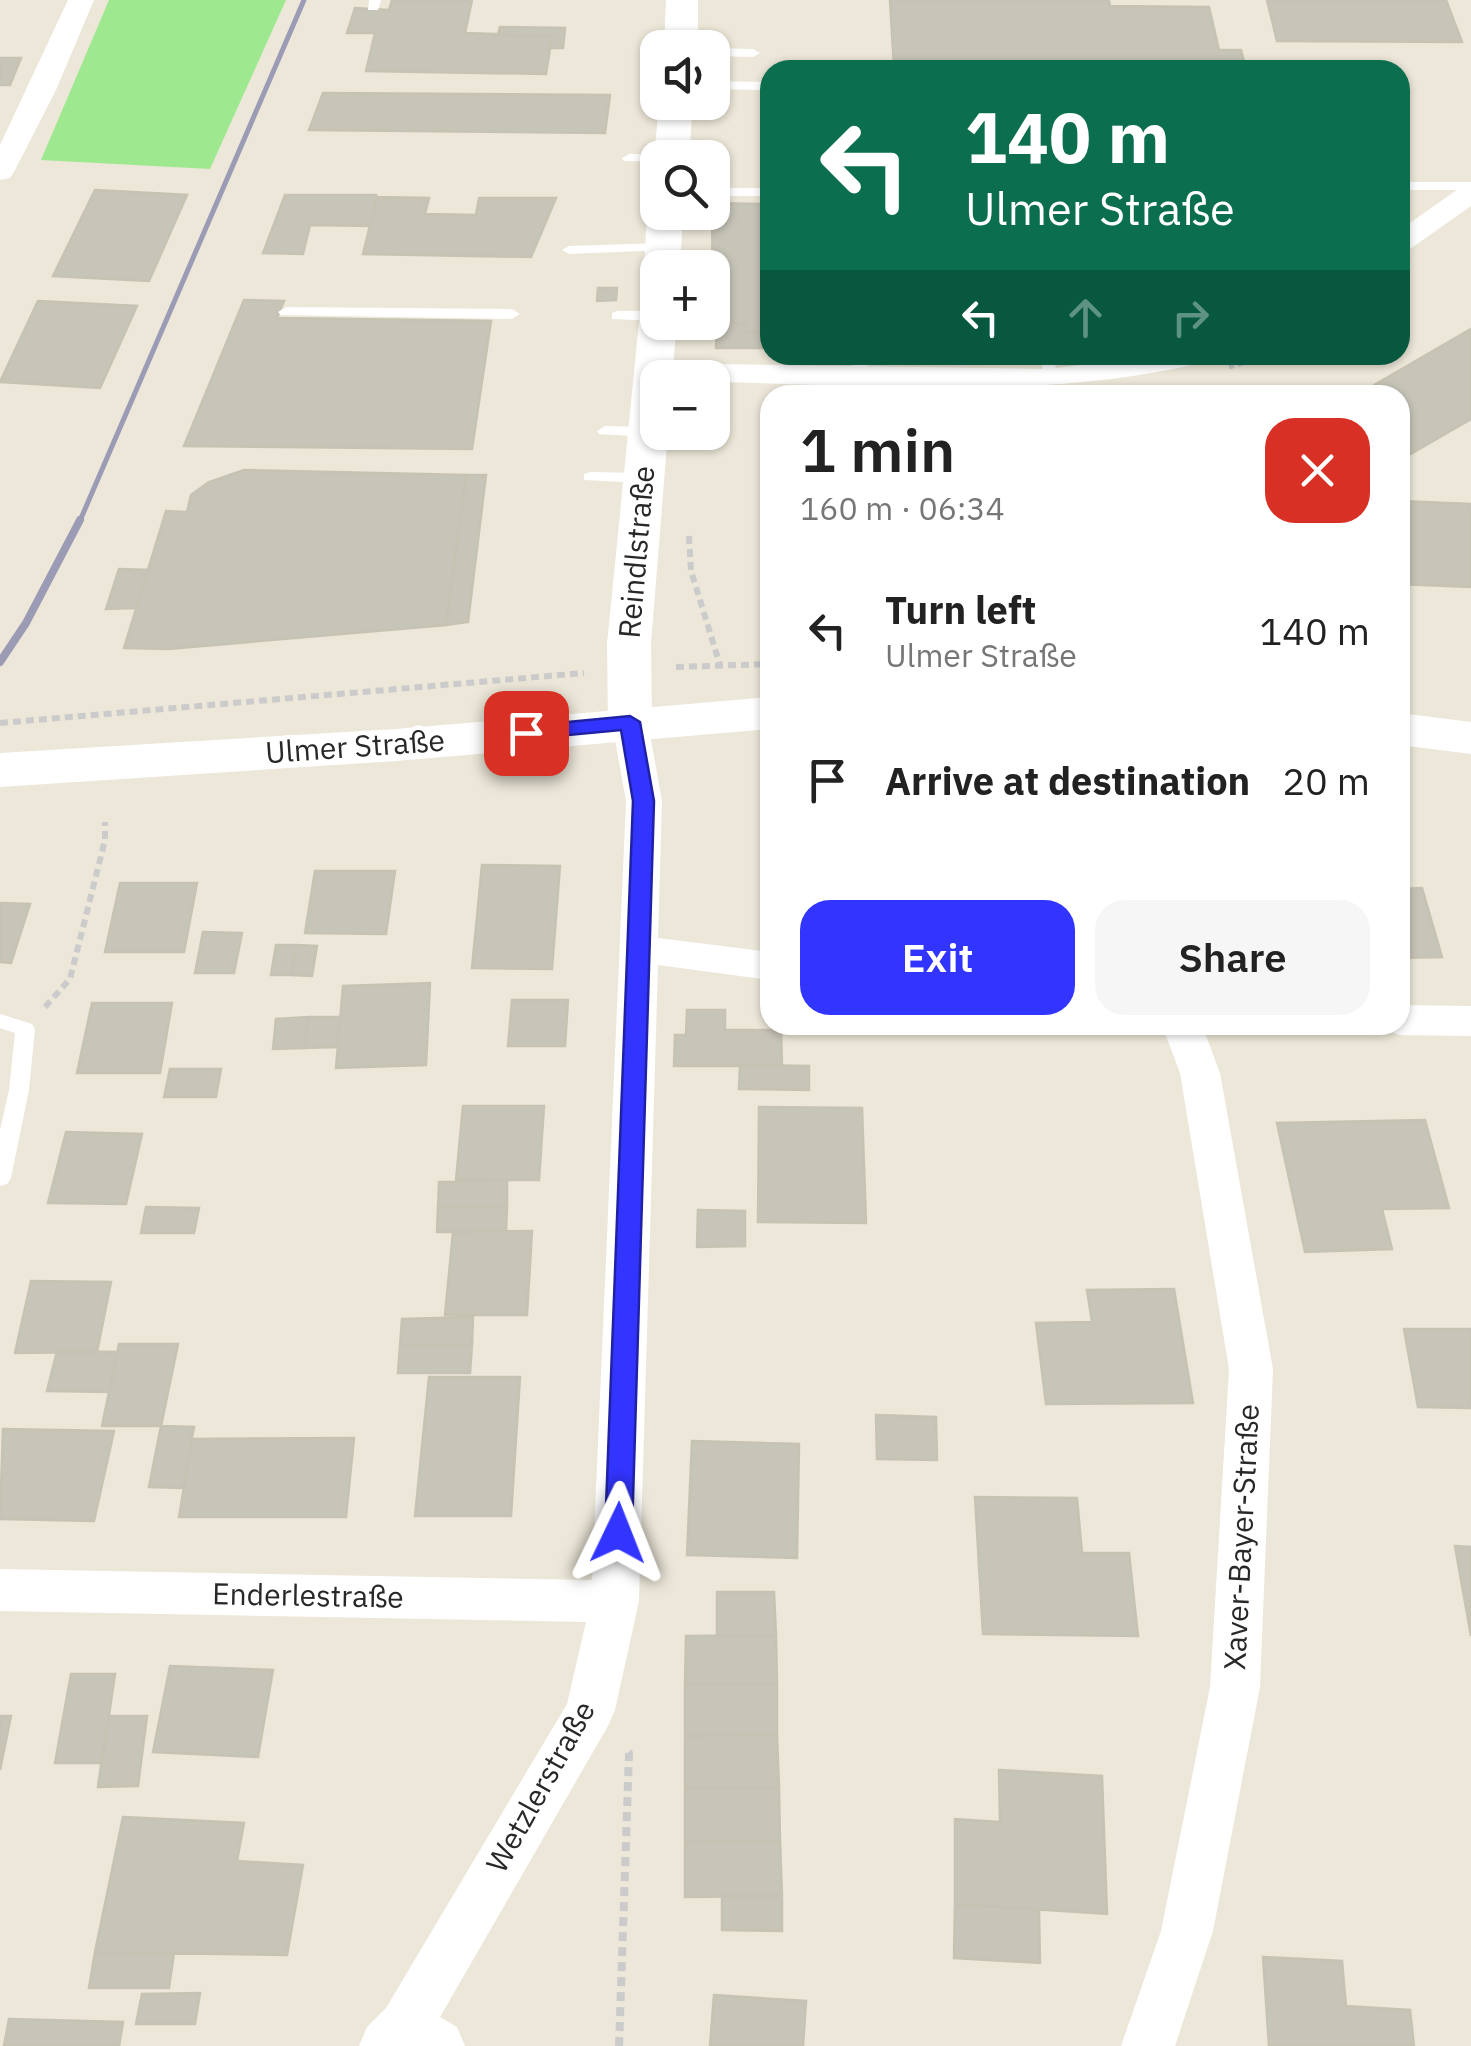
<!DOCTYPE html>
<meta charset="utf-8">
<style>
:root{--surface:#fff;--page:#f6f6f6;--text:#222;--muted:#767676;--accent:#3235ff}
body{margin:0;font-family:"IBM Plex Sans",sans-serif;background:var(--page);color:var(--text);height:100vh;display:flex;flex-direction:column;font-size:38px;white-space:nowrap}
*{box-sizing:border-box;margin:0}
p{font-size:32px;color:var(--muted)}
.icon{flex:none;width:55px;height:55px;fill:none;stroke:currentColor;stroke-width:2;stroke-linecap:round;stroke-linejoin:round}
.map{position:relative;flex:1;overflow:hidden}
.panel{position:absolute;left:760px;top:385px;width:650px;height:650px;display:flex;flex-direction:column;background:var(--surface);border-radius:30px;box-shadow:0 2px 8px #0004}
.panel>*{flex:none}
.guide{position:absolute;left:760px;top:60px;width:650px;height:305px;border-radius:30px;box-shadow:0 2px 8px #0004;background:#0b6e4f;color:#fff;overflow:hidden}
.buttons{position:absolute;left:640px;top:30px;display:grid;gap:20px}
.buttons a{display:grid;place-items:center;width:90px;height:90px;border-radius:20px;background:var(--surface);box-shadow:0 2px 8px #0004;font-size:50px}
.pin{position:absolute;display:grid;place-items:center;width:85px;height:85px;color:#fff;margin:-42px;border-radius:20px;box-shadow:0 5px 15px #0006}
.me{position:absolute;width:110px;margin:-55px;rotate:2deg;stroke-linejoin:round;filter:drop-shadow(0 0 8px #0008)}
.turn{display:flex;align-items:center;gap:35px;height:210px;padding:0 40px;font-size:45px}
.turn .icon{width:130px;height:130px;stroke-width:2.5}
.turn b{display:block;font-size:70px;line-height:85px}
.lanes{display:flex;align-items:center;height:95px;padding:0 40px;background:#0003;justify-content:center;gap:50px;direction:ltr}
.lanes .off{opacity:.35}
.round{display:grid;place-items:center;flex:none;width:105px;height:105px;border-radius:30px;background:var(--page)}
.head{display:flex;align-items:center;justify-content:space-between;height:170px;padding:0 40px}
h1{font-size:60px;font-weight:600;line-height:75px}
.primary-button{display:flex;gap:20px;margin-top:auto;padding:20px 40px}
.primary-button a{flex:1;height:115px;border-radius:30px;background:var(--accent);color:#fff;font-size:40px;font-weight:600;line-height:115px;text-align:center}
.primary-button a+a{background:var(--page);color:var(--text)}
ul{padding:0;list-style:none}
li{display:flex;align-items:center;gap:30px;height:150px;padding:0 40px}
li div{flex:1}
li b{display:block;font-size:38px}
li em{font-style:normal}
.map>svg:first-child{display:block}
.green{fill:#9ee890}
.building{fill:#c7c4b8;stroke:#c7c3b2;stroke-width:2.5}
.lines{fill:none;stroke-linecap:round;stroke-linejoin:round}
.path-far2{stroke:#cbcbcb;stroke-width:5;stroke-dasharray:5 4;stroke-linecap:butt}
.path-far1{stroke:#cbcbcb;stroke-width:6;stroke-dasharray:8 5;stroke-linecap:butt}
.path{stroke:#cbcbcb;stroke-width:8;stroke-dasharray:9 6;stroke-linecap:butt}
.service{fill:#fff;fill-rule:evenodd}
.minor{fill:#fff;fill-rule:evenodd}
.tertiary{fill:#fff;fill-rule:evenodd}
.secondary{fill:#fff;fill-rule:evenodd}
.rail-far1{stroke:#9c9bb5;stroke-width:5}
.rail{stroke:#9c9bb5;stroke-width:8}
.route{fill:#3235ff;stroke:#2022a6;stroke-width:2.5}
.labels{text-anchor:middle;stroke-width:9;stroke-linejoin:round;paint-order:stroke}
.street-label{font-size:30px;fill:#282828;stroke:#fff}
</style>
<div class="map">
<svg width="1471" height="2046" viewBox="0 0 1471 2046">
<rect width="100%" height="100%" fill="#ece7d8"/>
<path class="green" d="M109,0H286L210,169L41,160Z"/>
<path class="building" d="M392,0H472L465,33L552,36L546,74L366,71L375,33H347L355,8L389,10Z
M890,0H1109L1110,6L1209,7L1219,50H1241L1246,69L894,67Z
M1267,0H1446L1462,42L1277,41Z
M500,27L565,28L563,48H550L552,36L498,35Z
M0,58H21L10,85H0Z
M323,93L610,95L605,133L309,130Z
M95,190L187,195L149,281L53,276Z
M285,195H376L377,197L370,226L310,225L303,254L263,253Z
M377,197L429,198L425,214L476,215L479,198H556L531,257L363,254Z
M712,203L770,204V332H747L746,323L713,324Z
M598,288H617L616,300L597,301Z
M244,300L284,301L277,318L491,321L472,449L184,446Z
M38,301L137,306L100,388L0,382Z
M746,323L747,332H770V348H716L717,324Z
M1471,329V419L1400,460V395H1357Z
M244,470L466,475L446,625L168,649L124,648L166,511L187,512L191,495L209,482Z
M466,475H486L468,622L446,625Z
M1400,501L1471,504V587L1400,584Z
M119,569L148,570L136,608L106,609Z
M482,865L560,866L552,969L472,968Z
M315,871H395L386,934L305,933Z
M120,883H197L184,952H105Z
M1422,888L1442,957L1400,958V889Z
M0,903L30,904L11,963L0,962Z
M203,932L242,933L234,973H195Z
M276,945H297L291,975H271Z
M297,945L317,946L312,976L291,975Z
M430,983L426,1065L336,1068L343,986Z
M512,1000H568L565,1046H508Z
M92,1003H172L160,1073H77Z
M687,1010H725V1030H781L782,1066H674L675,1035H686Z
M308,1017H340L337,1047L305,1048Z
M308,1017L305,1048L273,1049L276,1019Z
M740,1065L809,1066V1090L739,1089Z
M170,1069H221L216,1097H164Z
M463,1106H544L539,1180H456Z
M759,1107L862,1108L866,1223L758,1222Z
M1425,1120L1449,1208L1382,1209L1392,1249L1305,1252L1277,1123Z
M66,1132L142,1134L126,1204L48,1203Z
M507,1181V1206L438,1207L439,1182Z
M507,1206L506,1231L437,1232L438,1207Z
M146,1207L199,1208L194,1233H141Z
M698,1210L745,1211V1246L697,1247Z
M532,1231L527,1315H445L453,1232Z
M31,1281L111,1282L97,1352L15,1353Z
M1174,1289L1193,1403L1046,1404L1036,1323L1092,1322L1087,1290Z
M473,1317L472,1345L400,1346L402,1319Z
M1404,1329H1471V1408L1418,1407Z
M119,1344H178L161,1426H102Z
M472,1345L470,1373H398L400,1346Z
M57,1351L118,1352L109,1392L47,1391Z
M429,1377H520L511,1516H415Z
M876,1415L936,1417L937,1460L877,1459Z
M161,1426L194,1427L183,1488L149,1487Z
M3,1429L114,1431L94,1521L0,1519Z
M354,1438L346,1517H179L192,1439Z
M692,1441L799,1444L797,1558L687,1555Z
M975,1497L1077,1498L1082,1553H1129L1138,1636L983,1634Z
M1455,1546L1471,1547V1636Z
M717,1592H774L776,1635L717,1636Z
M776,1635L777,1684L685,1685L686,1636Z
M170,1666L273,1670L258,1757L153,1752Z
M71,1674H115L102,1763H55Z
M777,1684V1735L685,1736V1685Z
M0,1716H11L0,1770Z
M108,1716H147L138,1786L98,1787Z
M777,1735L779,1787L685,1788V1736Z
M999,1770L1102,1776L1107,1914L955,1904V1819L1000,1822Z
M779,1787L780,1841L685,1842V1788Z
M123,1817L244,1823L237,1861L303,1865L287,1955L95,1952Z
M780,1841L782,1896L685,1897V1842Z
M722,1896H782V1931L722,1930Z
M955,1904L1039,1910L1040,1963L954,1958Z
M95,1952L174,1953L169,1988H89Z
M1263,1957L1342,1961L1346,2006L1410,2010L1414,2046H1269Z
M200,1993L195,2024H136L142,1994Z
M714,1995L806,2001L803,2046H710Z
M9,2019L123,2022L119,2046H4Z"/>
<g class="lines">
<path class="path-far2" d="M1229,367L1270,355"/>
<path class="path-far1" d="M689,536L691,571L720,665
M676,667L770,664
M0,723L584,673
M45,1007L70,979L105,840V822"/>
<path class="path" d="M619,2046L629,1753L625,1749"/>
<path class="service" d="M369,0H381L378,10H368Z
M712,48L753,49L760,53L753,57L712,56Z
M712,81L770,82V90L712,89Z
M629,154H658L665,158H658V162L624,161L622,158Z
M1400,182H1471V190H1400Z
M712,188H770V196H712Z
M663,243L668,244V250L569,254L562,250L569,246Z
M286,307L512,309L520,314L512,319L281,315L278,312Z
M617,311H658V321L612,319V313Z
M853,355H869L867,395H851Z
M1040,355H1056L1055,381H1045Z
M605,426L648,427L656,432L648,437L599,434L597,431Z
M590,472L644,473L652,478L644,483L584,480V474Z
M0,1014L32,1024L35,1029L29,1090L11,1178L7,1184L0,1186V1130L9,1090L15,1033L0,1028Z"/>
<path class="minor" d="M68,0H94L56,90L14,172L10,178L0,180V145Z
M1471,184V206L1410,249L1400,252V230L1461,187Z
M1152,355H1209L1205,362C1044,401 876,385 712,382V378H658L654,381L643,379L639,372L643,365L654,363L1050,369Z
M630,711L643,715L648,723L662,801L658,938L770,952V980L658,965L639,1601L615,1710L608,1726L440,2017L457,2027L465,2046H359L367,2027L386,2008L567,1704L586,1622L0,1611V1569L592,1580L626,801L612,723L617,715Z
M1400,1005L1471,1006V1036L1400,1035L1386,1030L1383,1025H1400Z
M1162,1025H1202L1220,1073L1273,1369L1260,1687L1213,1931L1175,2046H1121L1161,1931L1210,1687L1229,1369L1180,1073Z"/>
<path class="tertiary" d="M666,0H698V48H664Z
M659,102H693L689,158H658V164L654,158Z
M658,203V212H683L680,268H658V278L649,276L644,268L647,212Z
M658,311V322H677L672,378H658V432H668L651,644L652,723L646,733L630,738L614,733L608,723L607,644L639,322L645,314Z"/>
<path class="secondary" d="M770,697V729L396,761L0,787V753L396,729Z
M1400,713L1471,722V754L1400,745Z"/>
<path class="rail-far1" d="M79,523L304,0"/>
<path class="rail" d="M0,662L26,623L80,520"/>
</g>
<path class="route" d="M630,716L640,722L654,801L632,1533L628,1541L618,1545L609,1541L605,1533L633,801L621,730L526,739L516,733L526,726Z"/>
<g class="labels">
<g class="street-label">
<text transform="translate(637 552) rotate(-85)" y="10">Reindlstraße</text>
<text transform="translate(355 747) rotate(-4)" y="10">Ulmer Straße</text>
<text transform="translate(1242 1537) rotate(-87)" y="10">Xaver-Bayer-Straße</text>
<text transform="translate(308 1596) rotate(1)" y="10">Enderlestraße</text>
<text transform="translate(541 1787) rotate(-61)" y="10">Wetzlerstraße</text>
</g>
</g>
</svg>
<div class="buttons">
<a><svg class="icon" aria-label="sound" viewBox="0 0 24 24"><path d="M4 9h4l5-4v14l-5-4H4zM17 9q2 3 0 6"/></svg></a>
<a><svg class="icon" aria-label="search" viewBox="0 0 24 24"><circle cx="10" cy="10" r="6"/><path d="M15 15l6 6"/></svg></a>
<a>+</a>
<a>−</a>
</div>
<div class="pin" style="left:526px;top:733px;background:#d93025"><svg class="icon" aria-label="arrive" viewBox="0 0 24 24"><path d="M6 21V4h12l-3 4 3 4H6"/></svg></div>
<svg class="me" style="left:618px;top:1533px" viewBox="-20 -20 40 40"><path d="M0-17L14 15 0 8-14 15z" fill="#3235ff" stroke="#fff" stroke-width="4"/></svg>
<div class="guide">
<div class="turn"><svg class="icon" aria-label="left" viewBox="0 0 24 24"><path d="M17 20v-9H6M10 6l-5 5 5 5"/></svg><div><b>140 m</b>Ulmer Straße</div></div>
<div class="lanes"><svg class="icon" aria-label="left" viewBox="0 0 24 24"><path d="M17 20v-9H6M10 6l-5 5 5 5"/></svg><svg class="icon off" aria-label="ahead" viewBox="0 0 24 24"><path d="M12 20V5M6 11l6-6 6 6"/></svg><svg class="icon off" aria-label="right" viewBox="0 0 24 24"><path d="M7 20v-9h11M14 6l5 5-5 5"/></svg></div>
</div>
<section class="panel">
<div class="head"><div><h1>1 min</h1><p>160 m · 06:34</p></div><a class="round" style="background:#d93025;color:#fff"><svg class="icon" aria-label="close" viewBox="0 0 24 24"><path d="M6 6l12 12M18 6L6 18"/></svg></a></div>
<ul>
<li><svg class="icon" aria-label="left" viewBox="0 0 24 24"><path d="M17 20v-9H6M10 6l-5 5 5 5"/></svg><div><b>Turn left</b><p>Ulmer Straße</p></div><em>140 m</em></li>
<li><svg class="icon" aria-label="arrive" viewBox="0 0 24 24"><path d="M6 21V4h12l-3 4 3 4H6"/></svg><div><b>Arrive at destination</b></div><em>20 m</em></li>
</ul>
<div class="primary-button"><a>Exit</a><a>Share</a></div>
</section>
</div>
